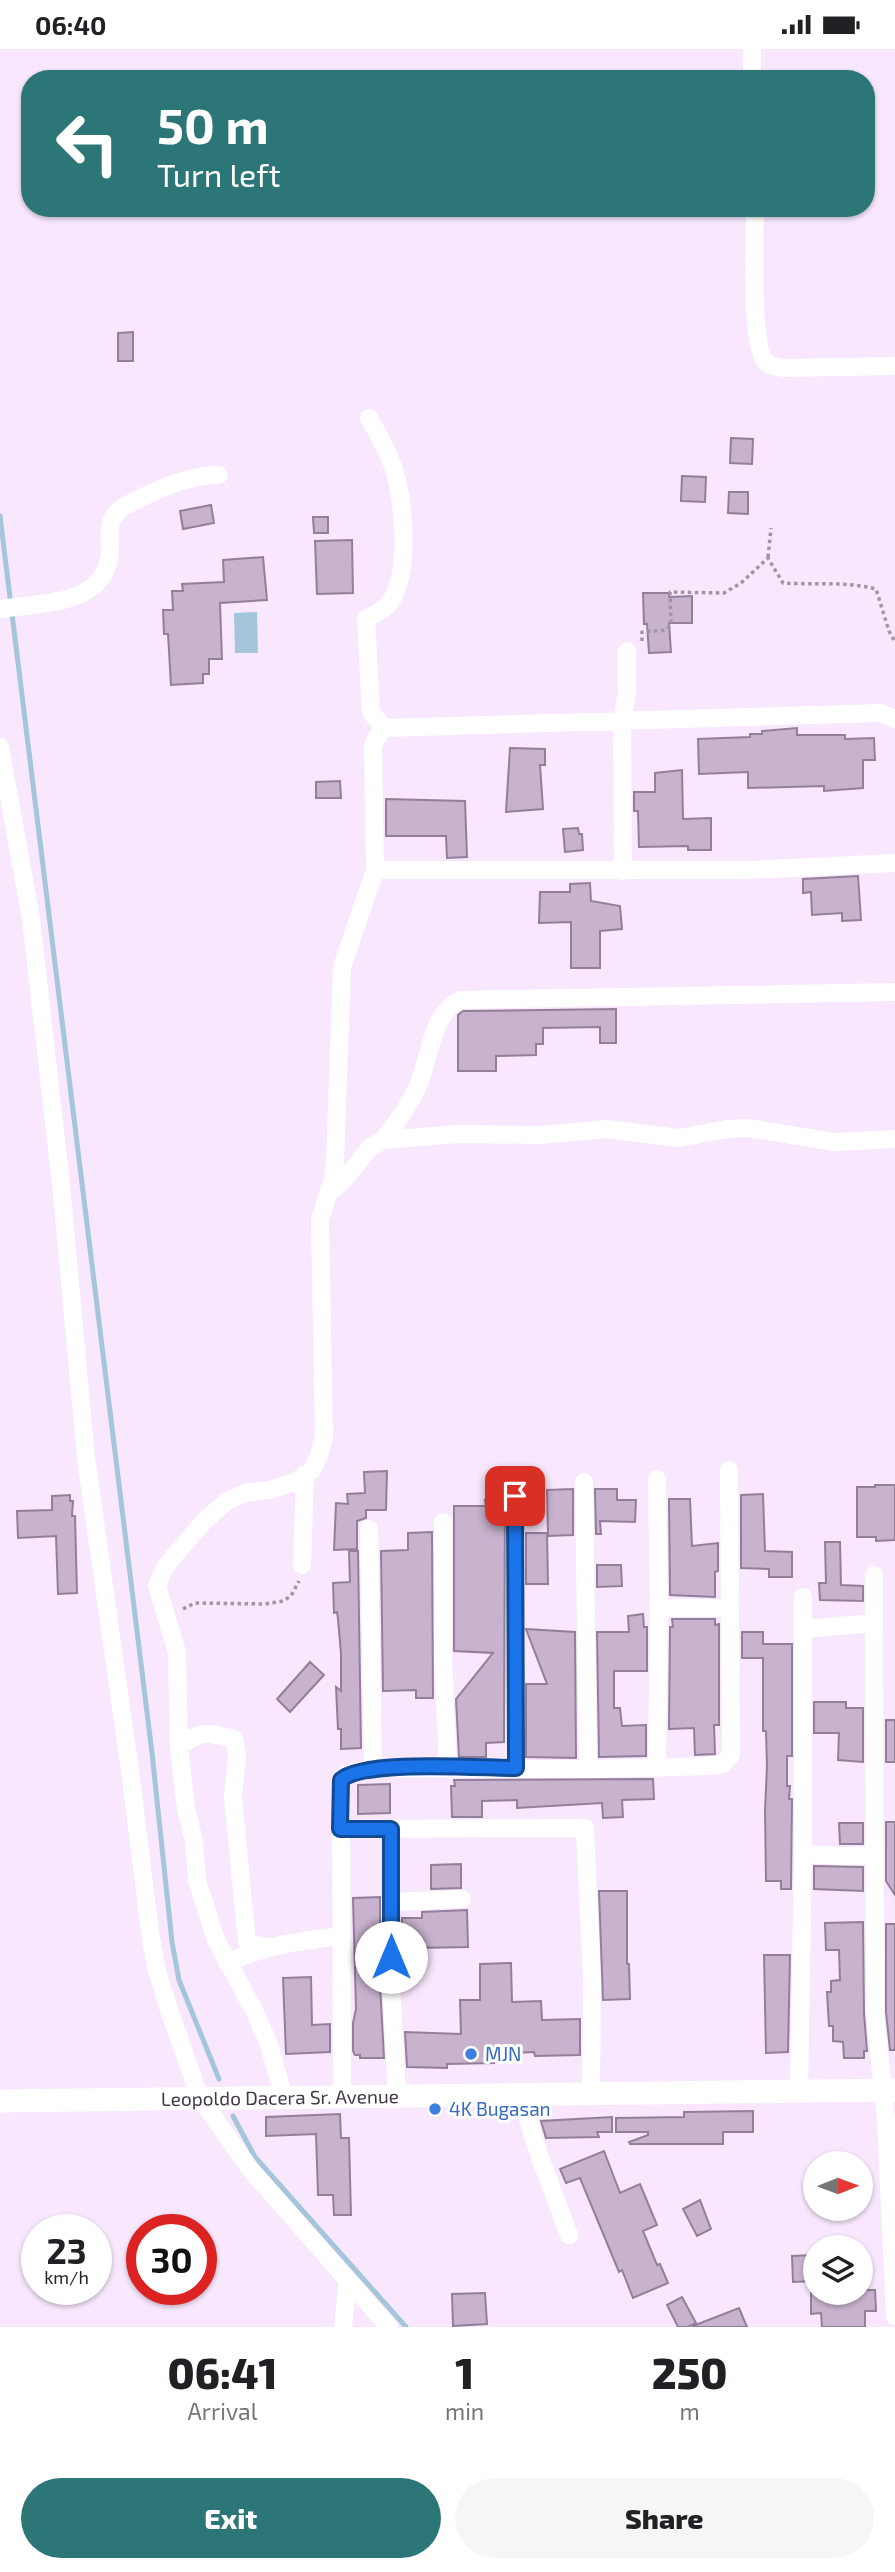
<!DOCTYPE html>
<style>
:root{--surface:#fff;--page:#f6f6f6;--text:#202124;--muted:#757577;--accent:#2d7677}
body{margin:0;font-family:"Exo 2",sans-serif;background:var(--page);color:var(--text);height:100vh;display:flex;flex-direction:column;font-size:26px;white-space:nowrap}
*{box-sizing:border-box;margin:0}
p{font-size:23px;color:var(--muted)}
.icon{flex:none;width:38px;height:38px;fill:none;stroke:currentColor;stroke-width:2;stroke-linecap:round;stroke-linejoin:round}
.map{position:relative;height:2278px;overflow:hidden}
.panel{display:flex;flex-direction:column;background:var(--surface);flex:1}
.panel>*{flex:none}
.hud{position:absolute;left:21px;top:21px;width:854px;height:147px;border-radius:28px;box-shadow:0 2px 5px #0004;background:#2d7677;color:#fff;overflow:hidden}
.needle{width:46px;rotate:89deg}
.buttons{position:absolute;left:803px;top:2102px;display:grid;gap:14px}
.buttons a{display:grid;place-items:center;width:70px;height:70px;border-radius:50%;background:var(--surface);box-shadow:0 2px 5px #0004;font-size:35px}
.speed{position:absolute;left:21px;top:2165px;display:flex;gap:14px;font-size:35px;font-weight:700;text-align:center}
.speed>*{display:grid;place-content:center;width:91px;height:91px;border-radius:50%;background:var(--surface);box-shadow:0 2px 5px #0004;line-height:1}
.speed small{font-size:18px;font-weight:400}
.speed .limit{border:10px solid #d22;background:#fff;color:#111}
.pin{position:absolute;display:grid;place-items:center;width:60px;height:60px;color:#fff;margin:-30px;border-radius:14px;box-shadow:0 4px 10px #0006}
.me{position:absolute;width:77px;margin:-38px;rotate:0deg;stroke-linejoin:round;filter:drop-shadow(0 0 5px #0008)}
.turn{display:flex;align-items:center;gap:24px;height:147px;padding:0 21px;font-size:32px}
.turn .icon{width:91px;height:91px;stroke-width:2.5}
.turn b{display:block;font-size:49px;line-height:60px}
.eta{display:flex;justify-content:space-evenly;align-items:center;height:119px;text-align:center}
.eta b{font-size:42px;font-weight:800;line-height:49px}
.button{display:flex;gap:14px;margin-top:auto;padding:14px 21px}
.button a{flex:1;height:80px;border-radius:42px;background:var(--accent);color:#fff;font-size:28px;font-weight:800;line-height:80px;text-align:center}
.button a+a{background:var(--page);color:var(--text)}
.status{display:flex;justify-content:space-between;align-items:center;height:49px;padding:0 35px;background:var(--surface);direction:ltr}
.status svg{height:19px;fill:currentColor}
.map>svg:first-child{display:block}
.water{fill:#a4c5da}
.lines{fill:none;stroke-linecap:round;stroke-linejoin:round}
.stream{stroke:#a4c5da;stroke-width:5}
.building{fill:#c8b2ce;stroke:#937f99;stroke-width:2}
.path{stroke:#a195a5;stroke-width:3.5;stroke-dasharray:3.5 3.5;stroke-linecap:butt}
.minor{stroke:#fff;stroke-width:18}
.major{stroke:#fff;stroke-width:23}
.route-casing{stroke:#114b97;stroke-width:18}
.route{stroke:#1a73e8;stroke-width:12}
.shop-dot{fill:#3f7fe0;stroke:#fff;stroke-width:2.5}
.labels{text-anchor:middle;stroke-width:6;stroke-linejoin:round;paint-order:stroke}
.shop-label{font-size:19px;fill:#366cbe;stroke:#fff;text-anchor:start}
.street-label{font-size:19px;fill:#413944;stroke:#fff}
</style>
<div class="status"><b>06:40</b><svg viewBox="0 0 49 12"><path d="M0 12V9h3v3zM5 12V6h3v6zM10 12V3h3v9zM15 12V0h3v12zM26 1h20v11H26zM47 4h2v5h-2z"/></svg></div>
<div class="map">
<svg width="895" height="2278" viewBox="0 0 895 2278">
<rect width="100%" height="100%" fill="#f8e7fd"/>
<path class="water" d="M257,563L258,604H235L234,564Z"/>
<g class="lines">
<path class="stream" d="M0,467L152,1704L172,1893L179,1931L219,2030
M233,2067L255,2108L406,2278"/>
</g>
<path class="building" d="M133,283V312H118V284Z
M731,389L753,390L752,415L730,414Z
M682,427L706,428L705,453L681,452Z
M729,443H748V465L728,464Z
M211,456L214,474L183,480L180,462Z
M313,468H328V484H314Z
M352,491L353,544L317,545L315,492Z
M263,508L267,551L220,554L222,610H209V625H203V634L171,636L168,585H164L163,561H173L172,542H183L182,535L224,533L223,511Z
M643,544H669V548L692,547V574H669L671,603L649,604L647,575H644Z
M797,679V686H845V690L874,689L875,711H863V739L824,742V737L748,739V723L699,725L698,690L750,688V685H762V682Z
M510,699L545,700V716H540L543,760L506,763Z
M682,721L683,770L711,769V801H688V797L639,798L638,762H634V743H655V724Z
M340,732L341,749H316V733Z
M386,750L465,752L467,808L447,809L446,787H386Z
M578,779L579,785H582L583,801L565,803L563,780Z
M858,827L861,871L842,872V864L812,866L811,843L803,844V830Z
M590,834L591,852L620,857L622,880L600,882V919H571V873L539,874L540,843H570V835Z
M616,960V994H600V978L543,979V995H536V1006L496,1007V1022H458V966L463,962Z
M387,1422L386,1461H366V1469L357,1472V1500L334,1501L336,1454L348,1455L347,1445L365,1444L364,1423Z
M875,1436H895V1491L876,1492V1488H857V1438H875Z
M573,1440V1486L548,1487L547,1441Z
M595,1440H617V1451H636L635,1473L600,1472L601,1485H596Z
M505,1442L504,1693L486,1694V1708H459L456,1650L493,1604L454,1602V1457H486L485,1451H493L492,1444Z
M763,1445L765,1502L792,1503V1528H769V1520L741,1519V1446Z
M70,1446V1452H73L72,1467H75L77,1544L58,1545L56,1487L18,1489L17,1462L52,1461V1447Z
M669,1450H690L692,1497L718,1494V1522L715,1523V1548L670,1546Z
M432,1483L433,1649H416V1641L383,1642L381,1502L408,1501V1484Z
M526,1484H547L548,1535H526Z
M825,1493H840L841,1536L863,1537V1552L820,1551L819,1534H826Z
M349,1502H358L361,1699L341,1700V1680H338L336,1638L341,1642V1605L338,1570L337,1563L334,1564L333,1534L350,1533Z
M597,1516H621L622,1537L597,1538Z
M643,1565L644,1578H647V1622H614V1659H620L622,1677L646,1676V1707L599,1708L597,1583H629L628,1567Z
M672,1570H715V1576L719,1575V1676H714L715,1705L695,1706L694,1679L669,1680L670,1578H673Z
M526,1580L575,1583L576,1709L526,1708V1635H547Z
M742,1583H763V1595H792V1707H787V1737H790L789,1750H792L791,1840H781V1832H766L765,1761L767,1717L766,1682H763V1609H742Z
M310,1613L324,1626L290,1663L277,1650Z
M814,1653H846V1659H863V1713L838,1711L839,1684H814Z
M886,1671H895V1713H886Z
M653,1730L654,1750L622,1751L623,1768L603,1769L602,1754L517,1759V1751L482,1752V1768H452L451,1737H455L454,1731Z
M390,1735V1764L358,1765V1736Z
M886,1773H895V1846L886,1832Z
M839,1774H863V1795H840Z
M461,1815V1839L431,1840V1816Z
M814,1817L863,1818V1842L814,1840Z
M599,1842H627V1915H629L630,1950L603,1951Z
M380,1848V1935L384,2009H360V2006H355L353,2002V1974L356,1960L353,1849Z
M467,1861L468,1898L415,1899V1918H402V1869H422V1863Z
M863,1873L864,1964L867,2002H864V2009H844L843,1993L833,1992V1977H829L827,1943H831V1932L840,1931L839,1901H826L825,1874Z
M886,1875H895V2001H890L886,1963Z
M764,1906H790L788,2003L766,2004Z
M511,1914L512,1953L541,1952L542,1971L580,1970V2006L535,2007L534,2003L493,2005L494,2014L447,2015V2019L407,2018L405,1983L461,1985L460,1951H480V1915Z
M311,1928L312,1976L330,1975V2003L286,2005L283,1929Z
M753,2062V2083H723V2095H630L629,2093L648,2086V2083H616V2069L684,2068V2063Z
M340,2065L341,2089H349L351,2166H334L333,2146H318L316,2085L266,2087V2068Z
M612,2068V2083H597L599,2088L546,2089L541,2072Z
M604,2102L620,2144L640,2135L657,2176L643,2182L657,2216L660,2215L668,2234L633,2249L622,2221L619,2223L580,2129L566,2134L560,2120Z
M700,2151L711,2180L697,2187L683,2160Z
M816,2206V2232L793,2233L792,2207Z
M861,2241H875L876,2262H865V2278H822L821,2264L811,2265V2244H861Z
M485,2244L487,2275L453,2277L452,2245Z
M682,2248L696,2274L688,2278H678L667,2256Z
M739,2259L747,2278H693V2277Z"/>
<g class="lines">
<path class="path" d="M768,508L771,479
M642,592V583L666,581L671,576L670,543L724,544L741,534L768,509L783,534C813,536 846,532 876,540L889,582L895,593
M183,1560L195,1554L265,1555L283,1552L291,1547L299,1532"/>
<path class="minor" d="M752,0V30
M755,159C755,188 750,293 765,312C770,318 778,318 785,319L895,317
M369,369C376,381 383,394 389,407C404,441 411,517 392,550C386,560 376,565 366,570L371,663L384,679
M0,560C44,553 111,557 110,497C109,480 108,469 123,458C153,443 184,426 219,426
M0,698L31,870L61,1135L86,1409L131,1729L150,1883L156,1918L168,1958L200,2049L251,2121L389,2278
M375,821H749L895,814
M623,822L622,672L627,644V602
M383,1091C396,1074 409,1057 418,1037C430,1010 431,964 460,951L895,943
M329,1144L342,1133L370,1099L383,1091L459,1085L540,1086L607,1080L678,1089L728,1080L748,1079L835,1093L895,1090
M657,1430L659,1559L657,1719
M584,1433L588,1720
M515,1447V1719
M443,1473V1611L448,1719
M369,1480L373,1719
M302,1516L305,1425
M874,1526L875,1964L886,2071L895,2267
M659,1559H730
M803,1580L874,1574
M179,1698C199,1681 210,1683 234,1690L237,1706L233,1748L247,1894L268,1898
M340,1780L585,1779L592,1933L591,2044
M391,1780V1935L397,2046
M803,1805L845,1807L875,1806
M391,1853L462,1850
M227,1914C266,1896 299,1892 341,1887
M799,2042L803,1805V1548
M520,2045L541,2111L569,2186
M342,2047L341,1731L347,1725L373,1719L588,1720L709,1717L723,1715L731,1706L729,1421
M284,2048L268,1993L254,1961L216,1891L197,1831L194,1792L186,1760L179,1698L177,1603L157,1537L165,1518L205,1471L227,1452L245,1444L270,1441L295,1433L312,1421L319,1406L324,1388L320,1170L333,1130L335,1114L342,918L375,821L373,699L375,691L384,679L881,664L895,670
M343,2278L348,2231"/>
<path class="major" id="s1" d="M0,2052L895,2041"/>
</g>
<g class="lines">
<defs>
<path id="route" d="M391,1908V1780H340L341,1731C363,1710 481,1719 516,1719L515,1447"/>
</defs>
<use href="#route" class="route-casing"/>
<use href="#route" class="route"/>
</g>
<g class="shop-dot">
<circle cx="471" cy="2005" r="7"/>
<circle cx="435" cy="2060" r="7"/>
</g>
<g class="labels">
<g class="shop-label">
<text x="485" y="2012">MJN</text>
<text x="449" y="2067">4K Bugasan</text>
</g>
<g class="street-label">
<text dy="7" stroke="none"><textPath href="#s1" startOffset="280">Leopoldo Dacera Sr. Avenue</textPath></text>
</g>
</g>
</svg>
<div class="buttons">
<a><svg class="needle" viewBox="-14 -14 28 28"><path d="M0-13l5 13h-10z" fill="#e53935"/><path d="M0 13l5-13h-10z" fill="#757577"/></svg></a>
<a><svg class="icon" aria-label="layers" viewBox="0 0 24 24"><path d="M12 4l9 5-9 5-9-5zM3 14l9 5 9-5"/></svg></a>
</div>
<div class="speed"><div>23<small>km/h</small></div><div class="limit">30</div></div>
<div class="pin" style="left:515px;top:1447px;background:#d93025"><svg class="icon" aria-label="arrive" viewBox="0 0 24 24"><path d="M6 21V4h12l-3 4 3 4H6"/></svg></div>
<svg class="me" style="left:391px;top:1908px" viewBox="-20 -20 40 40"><circle r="19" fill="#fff"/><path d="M0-13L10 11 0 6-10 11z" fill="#1a73e8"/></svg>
<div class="hud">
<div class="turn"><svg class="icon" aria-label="left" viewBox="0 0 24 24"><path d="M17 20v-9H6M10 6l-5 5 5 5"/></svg><div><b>50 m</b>Turn left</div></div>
</div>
</div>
<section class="panel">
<div class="eta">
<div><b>06:41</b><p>Arrival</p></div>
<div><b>1</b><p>min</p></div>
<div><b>250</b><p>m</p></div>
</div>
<div class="button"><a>Exit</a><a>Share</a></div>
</section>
